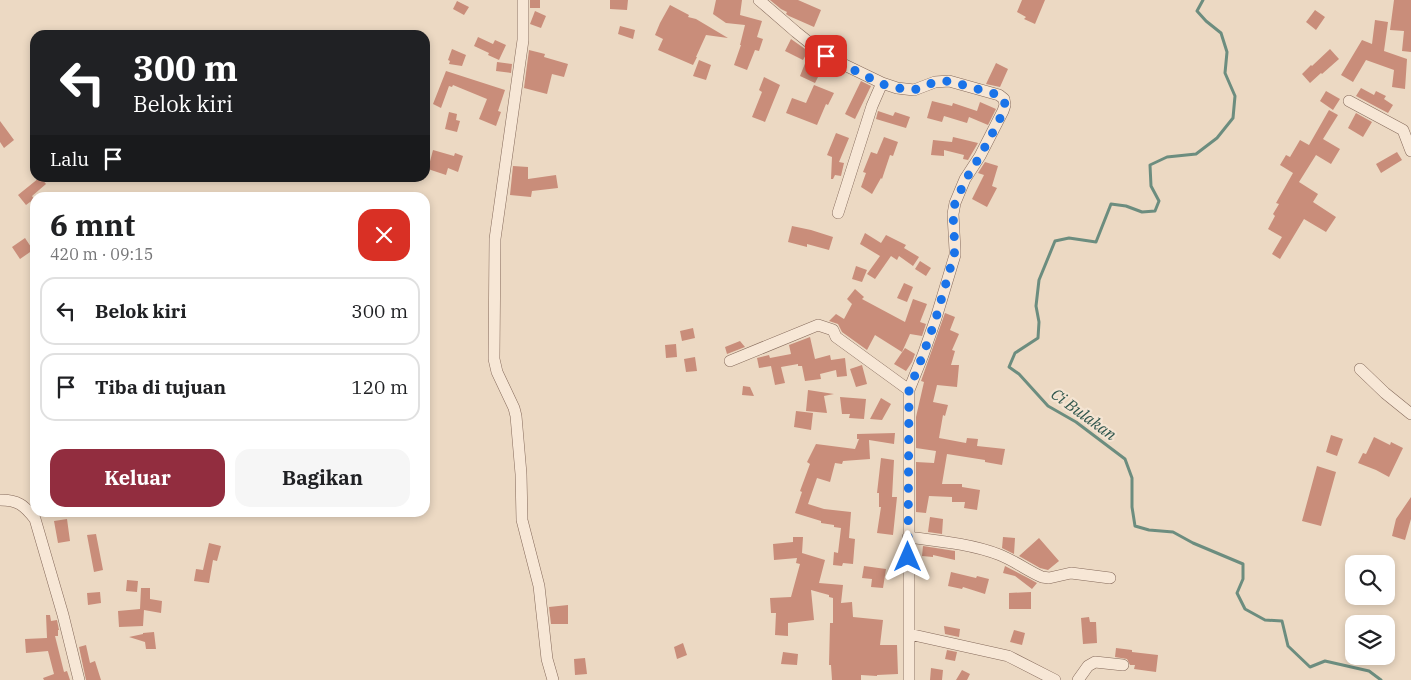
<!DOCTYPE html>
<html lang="id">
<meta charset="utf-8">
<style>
:root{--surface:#fff;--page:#f6f6f6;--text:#202124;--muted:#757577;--line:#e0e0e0;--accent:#922d3f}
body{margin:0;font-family:"IBM Plex Serif",serif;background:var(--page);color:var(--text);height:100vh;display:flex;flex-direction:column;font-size:19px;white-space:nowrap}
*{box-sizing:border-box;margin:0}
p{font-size:16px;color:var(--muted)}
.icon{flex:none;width:28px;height:28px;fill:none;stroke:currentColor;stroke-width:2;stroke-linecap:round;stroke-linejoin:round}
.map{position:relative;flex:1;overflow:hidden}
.drawer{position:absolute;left:30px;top:192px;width:400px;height:325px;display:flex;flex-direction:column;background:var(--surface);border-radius:15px;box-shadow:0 2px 8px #0003}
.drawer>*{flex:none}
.top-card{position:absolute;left:30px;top:30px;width:400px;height:152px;border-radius:15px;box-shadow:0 2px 8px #0003;background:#202124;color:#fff;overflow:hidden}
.buttons{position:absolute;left:1345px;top:555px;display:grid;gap:10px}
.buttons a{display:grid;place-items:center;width:50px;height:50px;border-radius:10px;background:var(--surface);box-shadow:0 2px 8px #0003;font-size:25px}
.pin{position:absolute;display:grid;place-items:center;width:42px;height:42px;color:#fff;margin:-21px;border-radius:10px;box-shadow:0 2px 8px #0006}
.me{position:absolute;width:55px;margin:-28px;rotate:0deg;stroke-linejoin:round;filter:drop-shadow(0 0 4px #0008)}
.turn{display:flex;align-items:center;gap:18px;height:105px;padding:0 20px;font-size:22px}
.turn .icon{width:65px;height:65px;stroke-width:2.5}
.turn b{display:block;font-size:35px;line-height:42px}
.then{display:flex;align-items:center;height:48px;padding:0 20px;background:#0003;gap:10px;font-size:19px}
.round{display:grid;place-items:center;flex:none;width:52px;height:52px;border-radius:15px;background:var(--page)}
.summary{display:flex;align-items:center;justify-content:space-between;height:85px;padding:0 20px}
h1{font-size:30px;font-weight:800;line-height:38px}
.cta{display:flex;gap:10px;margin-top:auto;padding:10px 20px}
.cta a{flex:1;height:58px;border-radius:15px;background:var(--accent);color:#fff;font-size:20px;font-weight:800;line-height:58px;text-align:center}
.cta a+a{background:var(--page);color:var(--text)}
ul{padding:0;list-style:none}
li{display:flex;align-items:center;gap:15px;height:68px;margin:0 10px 8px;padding:0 10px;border:2px solid var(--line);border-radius:15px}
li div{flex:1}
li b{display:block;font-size:19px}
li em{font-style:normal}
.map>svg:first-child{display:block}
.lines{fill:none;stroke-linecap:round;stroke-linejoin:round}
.stream{stroke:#6c8d7f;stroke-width:3}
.building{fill:#c98d7a}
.minor-casing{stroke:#856a5b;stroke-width:12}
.minor{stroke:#f7e7d6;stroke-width:11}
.route{stroke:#1a73e8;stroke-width:9;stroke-dasharray:0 16.2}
.labels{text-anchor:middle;stroke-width:4.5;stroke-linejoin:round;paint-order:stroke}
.water-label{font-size:16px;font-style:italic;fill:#2e554c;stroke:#f4e4d2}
</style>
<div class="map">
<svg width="1411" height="680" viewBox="0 0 1411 680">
<rect width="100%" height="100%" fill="#ecd9c3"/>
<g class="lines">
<path class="stream" d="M1203,0L1197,11L1206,21L1221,33L1227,52L1225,73L1235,96L1233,118L1217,138L1196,154L1167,157L1150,165L1151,186L1159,201L1155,211L1142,212L1126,206L1111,204L1096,242L1069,238L1055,241L1039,280L1036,306L1039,322L1038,338L1015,353L1009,367L1019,374L1048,406L1076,422L1125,459L1132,478V507L1135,526L1149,530L1173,532L1193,543L1243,564V579L1237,593L1245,609L1265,620L1282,621L1288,646L1310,667L1325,661L1369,671L1381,680"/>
</g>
<path class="building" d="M530,0H540V8H530Z
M610,0H628L627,10L610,9Z
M716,0H742L740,15L762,21L757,37L763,39L759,51L755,50L747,70L734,65L741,45H740L745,25L726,23L713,14Z
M770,0H798L821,10L814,27L789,16L786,14L787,12L781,9Z
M1022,0H1045L1035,24L1024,19L1026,17L1017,12Z
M1394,0H1411V52L1402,51L1404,31L1390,30Z
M457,1L469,7L464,15L453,9Z
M670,5L689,15L688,17L696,19L728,38L706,35L696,57H697L693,65L658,50L663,39L655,35L660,23Z
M1315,10L1325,17L1316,30L1306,22Z
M535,11L546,16L541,28L530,24Z
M1375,20L1388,22L1384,51L1407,59L1405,89L1392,87L1394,70L1366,60L1353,82L1341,75L1362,40L1372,44Z
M620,26L635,30L633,39L618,34Z
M478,37L493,44L495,40L506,45L499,60L488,55L489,53L474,46Z
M791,39L808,51L803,60L785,51Z
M452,49L466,55L462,66L449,64L450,61L448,60Z
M1330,49L1339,59L1322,74L1321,73L1310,83L1302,74L1311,65L1312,66Z
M529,50L545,54L544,57L568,64L564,77L552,74L547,94L524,88Z
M699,60L711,65L706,80L693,76Z
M806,61L822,69L815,83L800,76Z
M497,62L512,64L511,73L496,71Z
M996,63L1008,69L1000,87L986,84Z
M446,71L505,90L498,111L501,112L496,126L479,119L487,99L453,85L452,87L449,86L441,108L433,104Z
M764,77L780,85L765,122L752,117L762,92L759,90Z
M861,81L871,86L855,119L845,114Z
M814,85L834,93L828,105L826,104L817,125L786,113L792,98L806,103Z
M1361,88L1374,95L1376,91L1386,96L1384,99L1393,105L1388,113L1356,96Z
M1326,91L1340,99L1333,110L1320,101Z
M932,101L952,106L953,103L977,111L980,102L996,109L988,125L969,117L967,123L944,116L942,122L927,118Z
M1329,110L1338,115L1323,139L1340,149L1331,164L1316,155L1299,182L1318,194L1313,202L1336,217L1326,232L1304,219L1280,259L1272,254L1282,237L1268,229L1275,216L1273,214L1279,204L1276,203L1293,173L1280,165L1286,155L1290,157L1300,140L1309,145Z
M878,111L893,116L895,112L910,117L906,128L876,119Z
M449,112L457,114L456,120L460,121L457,132L445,129Z
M1356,113L1372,122L1363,137L1348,128Z
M0,121L14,140L4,148L0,142Z
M836,133L849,138L839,162L844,163L841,176L835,175L833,179H831L832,157L827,155Z
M884,137L898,142L893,156L890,155L882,179L881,178L872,194L861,187L866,173L863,172L871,152L877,154Z
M953,137L978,143L968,160L963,159L964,155L944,150V156L931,155L933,140L952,142Z
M433,150L454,156L455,153L463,156L458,172L448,168L446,175L428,169Z
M1397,152L1402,160L1381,173L1376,164Z
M985,162L998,166L992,186L997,188L987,207L972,199L984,175L978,173Z
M513,166L528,167V179L556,175L558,188L532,191L531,197L510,195Z
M39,178H41L46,184L32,196L34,199L26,205L18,195Z
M792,226L811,230L833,237L829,250L807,244V247L788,242Z
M865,233L881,243L886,235L906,245L904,248L919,257L913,266L899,256L897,260L891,256L875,279L867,274L880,256L860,244Z
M25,238L33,250L20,259L12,247Z
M920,261L931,268L926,276L915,269Z
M856,266L867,270L862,282L852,279Z
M904,283L913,287L907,302L897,298Z
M855,289L864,297L862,299L905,322L913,299L927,304L920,322L926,324L922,336L910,334L902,352L875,335L867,350L842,332L838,324L829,321L836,314L844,319L852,304L847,299Z
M945,313L955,317L950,330L959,334L952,350L955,351L951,365H959L957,387L937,385L933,402L948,405L945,416L943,415L939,438L966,443L967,438L978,439L977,446L1005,449L1002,465L985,462V460L947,454L942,484H962V487L980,490L977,510L964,508L965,502H952V497L929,496L926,513L916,512V462L934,463L936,451L916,448V417L924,382L921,381Z
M693,328L695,338L682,341L680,331Z
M810,337L815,359L830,355L831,360L845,358L847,376L837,377L836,370L820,374L821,379L805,381L802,366H798V364L781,367L785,383L775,385L771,366L759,368L757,358L769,355L770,358L791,354L789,345Z
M740,341L745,347L727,354L725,347Z
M676,344L677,357L666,358L665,345Z
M905,348L915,354L912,362L906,371L894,364Z
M695,357L697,371L686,372L684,359Z
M862,365L867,384L856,387L850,369Z
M743,386L750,387L754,396L742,395Z
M808,390L834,394L824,396L827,413L806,411Z
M840,397L866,399L864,419L849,418L850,414H842Z
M881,398L891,404L882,420L870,419Z
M796,411L813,413L811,430L794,427Z
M895,433L894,444L869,440L870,459L843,461L842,464L835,463L830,482L817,478L808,504L824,509L851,512L849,538L855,539L853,564L843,563L842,566L833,565L834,552L838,553L841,528L834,527V525L821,523V521L795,513L802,492L800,491L810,464L807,462L816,444L855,449L859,439H857V434Z
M1331,435L1343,439L1337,456L1326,452Z
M1374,437L1390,445L1391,442L1403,448L1389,477L1376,470L1358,463L1363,453L1366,454Z
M881,458L894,460L892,497H897L893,535L877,533L881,507H879V493H877Z
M1317,466L1336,472L1321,526L1302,521Z
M1411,497V519L1405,540L1392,536L1396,519Z
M930,517L943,519L942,534L928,532Z
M67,519L70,541L58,543L54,521Z
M96,534L103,570L94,572L87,535Z
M793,537H803L802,553L825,560L819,583L843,585L841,603L852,602L853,617L883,620L880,645H897L898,674L877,675V676L861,675V680H832L831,665H829L830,623H833V598L829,597V595L811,590L814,620L788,623V636L775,635L776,613H771L770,598L791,597L800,564L796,563L797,558L774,560L773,544L793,542Z
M1003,537L1015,538L1014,554L1002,548Z
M1039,538L1059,561L1048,570L1040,568L1019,556Z
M209,543L221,546L217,561L213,560L209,583L194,581L196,569L203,570Z
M923,546L955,551V560L933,555V557L922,556Z
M864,566L886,569L883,588L871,587L872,579L862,578Z
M1005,566L1028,578L1037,583L1032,589L1015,576L1003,573Z
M951,572L976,578L977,576L989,579L985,594L963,587L962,589L948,586Z
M127,580L138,581L137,592L126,591Z
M141,588H150V599L162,601L161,613L144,610L143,626L119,627L118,611L140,609Z
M100,592L101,603L88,605L87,593Z
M1031,592V609H1009V593Z
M568,605V624H551L549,607Z
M46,615H50L51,621L57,620L59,630H58V636H55L64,672L67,671L70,680H44L43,678L54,674L48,651L26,653L25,639L47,638Z
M1089,617L1090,622H1096L1097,643L1083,644L1081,618Z
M944,626L960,629L959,637L945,634Z
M1014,630L1025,633L1022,645L1010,642Z
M154,632L156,649H146L145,642L129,637L143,634V633Z
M683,643L687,655L677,659L674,647Z
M86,645L90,663L95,661L101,680H86L79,647Z
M1116,648L1132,650V652L1158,655L1156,672L1134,669L1135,665H1130L1127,659L1115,657Z
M947,650L957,652L955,661L945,659Z
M783,652L798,654L797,665L781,664Z
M585,658L587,674L575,675L574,659Z
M931,668L943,670L942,680H930Z
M962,670L970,674L967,680H956Z"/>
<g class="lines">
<defs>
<path id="minor" d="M523,0V40L495,239L494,359L497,372L514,408L516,416L521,474L522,520L539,586L547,659L553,680
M759,0L796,32L826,56L882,83L897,88L914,90L935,82L949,81L999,95L1004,99L1005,105L1003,111L980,156L965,179L955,203L953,214L955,250V255L936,318L923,355L909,390V680
M1349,101L1403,130L1411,151
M838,213L872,106L882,83
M730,361L818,325L833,330L836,337L909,390
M1360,369L1385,393L1411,414
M0,500C18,500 24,505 35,519L63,615L79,680
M908,537C939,541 972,544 1000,555C1015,561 1028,571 1042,577L1049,578L1071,573L1110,578
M909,634L1008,656L1055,680
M1078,680L1088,666L1095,662L1123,665"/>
</defs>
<use href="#minor" class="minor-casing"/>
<use href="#minor" class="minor"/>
</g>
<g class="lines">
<path class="route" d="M826,56L882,84L897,88L914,90L935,82L949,81L999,95L1004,99L1005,105L999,121L980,156L966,179L955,203L953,214L955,250L954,255L936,318L923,355L909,390L908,557"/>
</g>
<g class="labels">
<g class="water-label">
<text transform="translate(1084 414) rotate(36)" y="6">Ci Bulakan</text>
</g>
</g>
</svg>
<div class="buttons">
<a><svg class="icon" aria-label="search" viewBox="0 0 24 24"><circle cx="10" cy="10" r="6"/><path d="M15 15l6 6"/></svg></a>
<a><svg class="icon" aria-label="layers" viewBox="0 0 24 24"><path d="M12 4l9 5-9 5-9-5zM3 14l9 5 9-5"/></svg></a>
</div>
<div class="pin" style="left:826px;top:56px;background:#d93025"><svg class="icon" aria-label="arrive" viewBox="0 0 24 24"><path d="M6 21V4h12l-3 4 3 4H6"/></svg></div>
<svg class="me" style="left:908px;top:557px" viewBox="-20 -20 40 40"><path d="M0-17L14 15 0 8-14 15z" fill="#1a73e8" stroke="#fff" stroke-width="4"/></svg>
<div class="top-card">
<div class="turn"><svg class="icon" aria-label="left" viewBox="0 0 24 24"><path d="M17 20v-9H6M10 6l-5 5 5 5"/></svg><div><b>300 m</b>Belok kiri</div></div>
<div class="then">Lalu<svg class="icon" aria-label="arrive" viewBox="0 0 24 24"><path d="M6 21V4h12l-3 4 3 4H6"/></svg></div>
</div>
<section class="drawer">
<div class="summary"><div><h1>6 mnt</h1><p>420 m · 09:15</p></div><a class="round" style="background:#d93025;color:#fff"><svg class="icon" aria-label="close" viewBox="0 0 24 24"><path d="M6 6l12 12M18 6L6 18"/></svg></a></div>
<ul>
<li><svg class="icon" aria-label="left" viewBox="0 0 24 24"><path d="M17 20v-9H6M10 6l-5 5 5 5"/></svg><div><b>Belok kiri</b></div><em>300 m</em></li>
<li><svg class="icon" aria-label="arrive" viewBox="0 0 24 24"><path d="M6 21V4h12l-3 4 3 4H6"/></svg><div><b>Tiba di tujuan</b></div><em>120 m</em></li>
</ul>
<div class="cta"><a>Keluar</a><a>Bagikan</a></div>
</section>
</div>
